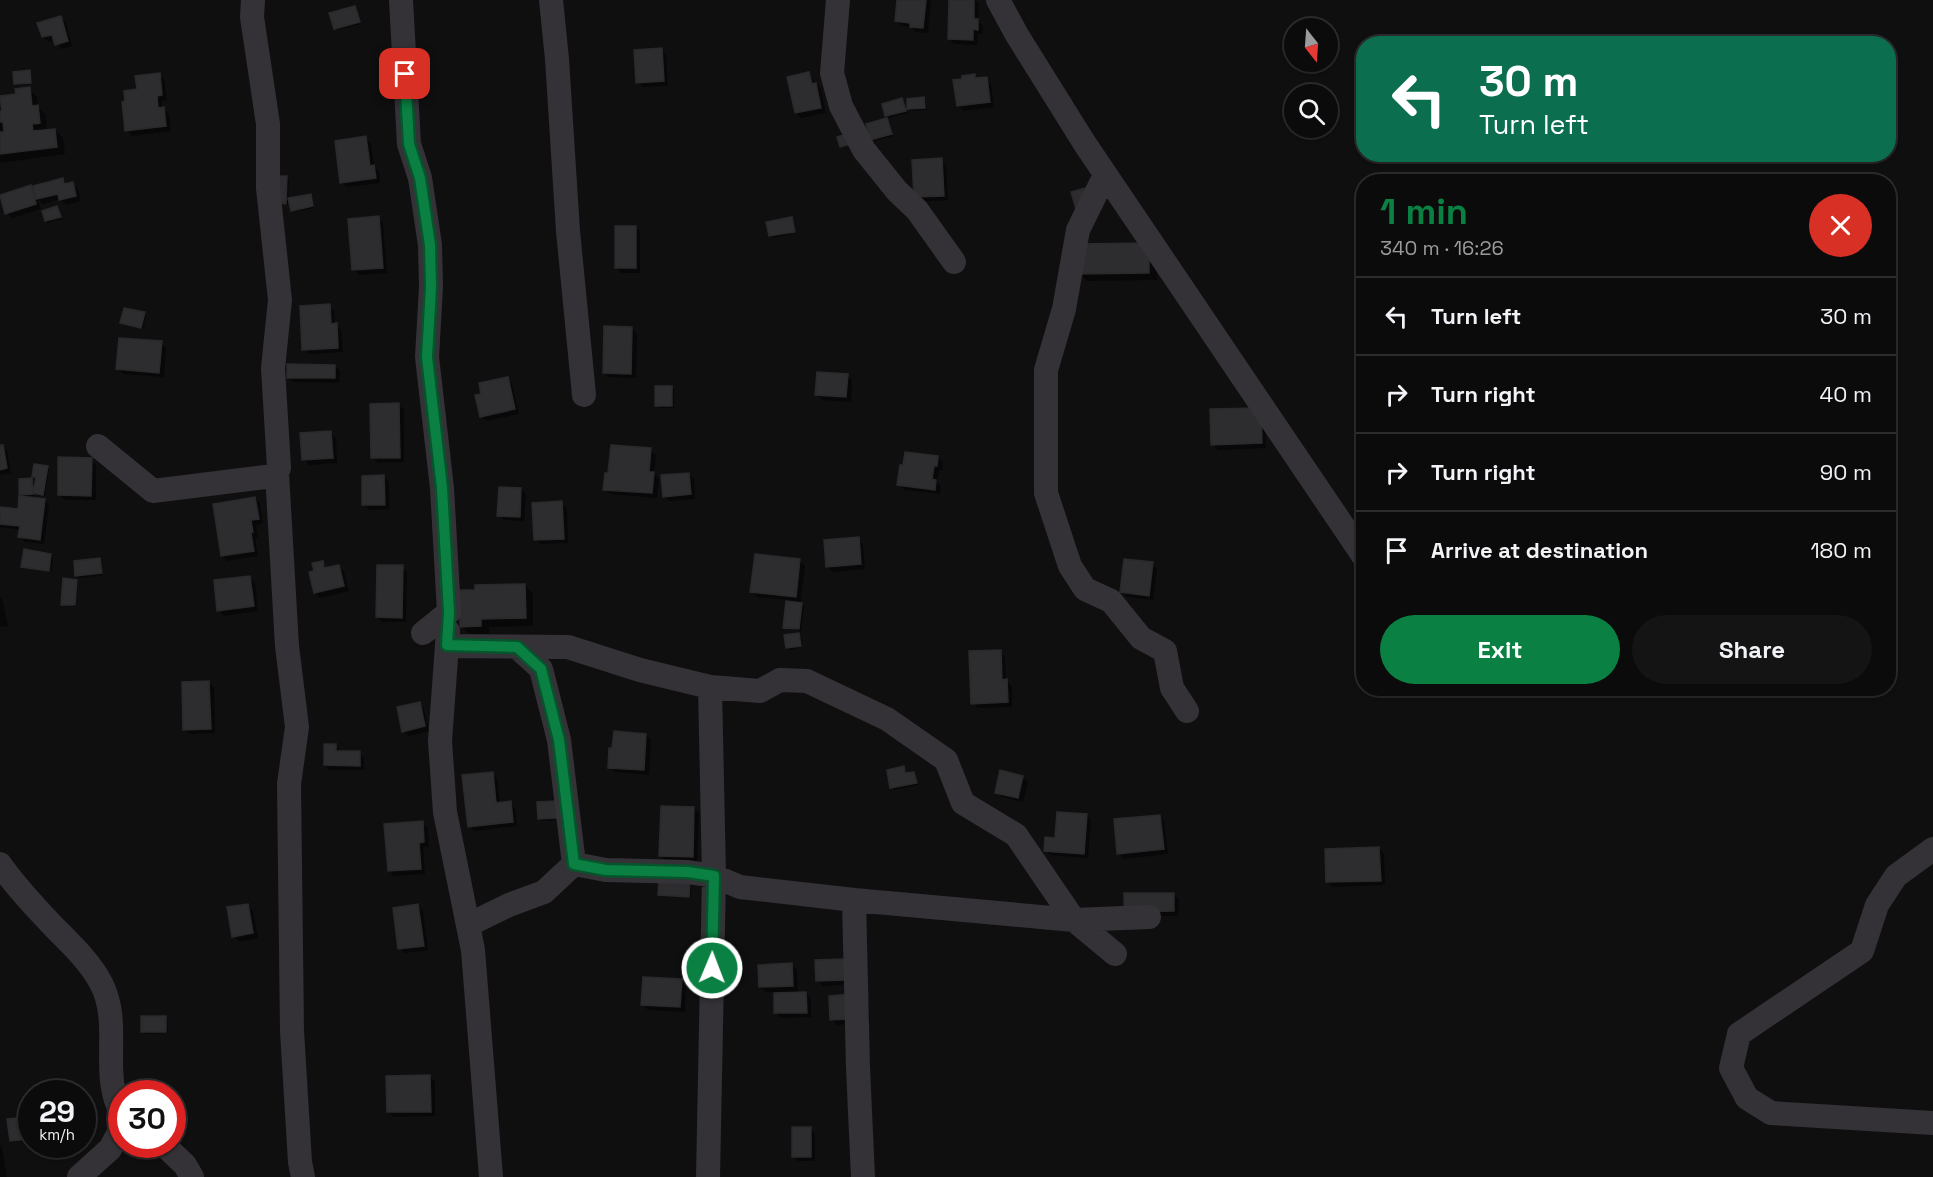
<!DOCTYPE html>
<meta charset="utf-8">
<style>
:root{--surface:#0c0b0c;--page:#151415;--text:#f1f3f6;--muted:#9a9b9d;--line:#2c2b2d;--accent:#0b8043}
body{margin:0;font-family:"Space Grotesk",sans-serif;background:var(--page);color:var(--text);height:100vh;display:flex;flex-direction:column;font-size:22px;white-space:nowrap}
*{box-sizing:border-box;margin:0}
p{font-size:20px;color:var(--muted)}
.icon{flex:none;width:33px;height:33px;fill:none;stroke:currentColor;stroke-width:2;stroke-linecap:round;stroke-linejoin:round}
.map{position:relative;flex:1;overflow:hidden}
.drawer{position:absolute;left:1356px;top:174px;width:540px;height:522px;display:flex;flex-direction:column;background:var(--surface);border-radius:24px;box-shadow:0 2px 4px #0004,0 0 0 2px var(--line)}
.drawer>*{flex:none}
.guide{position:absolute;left:1356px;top:36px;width:540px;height:126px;border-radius:24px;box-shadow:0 2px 4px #0004,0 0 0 2px var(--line);background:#0b6e4f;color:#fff;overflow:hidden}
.needle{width:39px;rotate:163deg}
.tools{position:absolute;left:1284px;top:18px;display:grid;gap:12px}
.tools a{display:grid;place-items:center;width:54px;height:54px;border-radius:50%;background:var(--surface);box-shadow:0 2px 4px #0004,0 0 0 2px var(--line);font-size:30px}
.speed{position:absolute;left:18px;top:1080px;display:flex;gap:12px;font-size:30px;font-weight:700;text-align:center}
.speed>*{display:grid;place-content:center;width:78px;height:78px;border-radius:50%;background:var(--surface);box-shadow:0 2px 4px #0004,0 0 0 2px var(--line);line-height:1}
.speed small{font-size:15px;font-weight:400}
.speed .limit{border:9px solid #d22;background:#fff;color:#111}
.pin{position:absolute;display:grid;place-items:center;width:51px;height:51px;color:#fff;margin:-26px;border-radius:12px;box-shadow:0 3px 9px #0006}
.me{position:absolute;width:66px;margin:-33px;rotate:1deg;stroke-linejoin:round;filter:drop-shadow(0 0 4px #0008)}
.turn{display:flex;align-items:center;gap:21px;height:126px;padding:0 24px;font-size:27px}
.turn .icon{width:78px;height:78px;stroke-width:2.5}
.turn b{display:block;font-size:42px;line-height:51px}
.round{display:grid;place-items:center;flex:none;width:63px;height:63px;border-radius:32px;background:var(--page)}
.overview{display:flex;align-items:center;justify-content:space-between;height:102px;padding:0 24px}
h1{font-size:36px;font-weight:600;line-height:45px;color:var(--accent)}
.primary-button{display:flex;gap:12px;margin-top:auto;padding:12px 24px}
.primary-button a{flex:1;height:69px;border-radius:36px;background:var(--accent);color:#fff;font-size:24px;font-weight:600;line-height:69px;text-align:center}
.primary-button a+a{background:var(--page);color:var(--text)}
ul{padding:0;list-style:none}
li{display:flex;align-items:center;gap:18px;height:78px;padding:0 24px;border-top:2px solid var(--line)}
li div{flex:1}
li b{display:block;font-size:22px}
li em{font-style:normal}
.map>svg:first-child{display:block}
.shadow{fill:#0007}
.building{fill:#2d2c2f;stroke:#2b292c;stroke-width:1.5}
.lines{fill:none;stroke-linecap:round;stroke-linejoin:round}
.street{stroke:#343237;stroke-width:24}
.route-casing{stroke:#07532c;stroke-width:15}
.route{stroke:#0b8043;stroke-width:10}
</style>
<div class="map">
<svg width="1933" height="1177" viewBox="0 0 1933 1177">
<rect width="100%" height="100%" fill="#100f10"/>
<path class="shadow" d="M899,0H931L928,33L916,32L911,27L902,26L897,21Z
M951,0H975L979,4L978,22L983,26L982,34H978L977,45L954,44L949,39Z
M355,8L361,24L337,30L335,28Z
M61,18L66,23L72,46L61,49L55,40L48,42L43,36Z
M661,49L666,55L668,86L643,87L638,82Z
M29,72L31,74L32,84L18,85L16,83Z
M159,74L164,79L167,100L162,101V109L169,114L171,131L132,136L127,130L139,91Z
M809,74L821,90L826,113L801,118L796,112Z
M974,76L978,79L986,78L991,84L994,107L963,111L958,106Z
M29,89L37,97L38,108L46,115L47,131L55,130L63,138L65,154L0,163V113L3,112L17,95Z
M924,99L926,101L927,110L911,111L909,109Z
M902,100L907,113L889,118L884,105Z
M887,120L893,136L873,141L871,139Z
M365,138L371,143L374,166L379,172L380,183L347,187L341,182Z
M941,160L946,165L948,200L921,202L916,197Z
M287,178L289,180L288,205H276Z
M62,180L68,185L73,184L78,189L81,201L66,205L60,199L43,204L37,198L41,209L12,218L7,213L30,187L36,193Z
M310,195L312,197L314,208L294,212L292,210Z
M57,208L62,219L48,223L46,221Z
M378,218L383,223L387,273L359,275L354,270Z
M791,219L794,221L796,233L773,238L770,235Z
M635,227L640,232V273H622L616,268Z
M1156,253L1157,280L1087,281L1079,273Z
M329,306L334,311L335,325L341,330L343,352L309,354L304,349Z
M144,313L146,315L143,329L124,325L122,323Z
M632,328L637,334L636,378L609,377L604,372Z
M161,343L166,348L164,377L123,374L118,369Z
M335,366L340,371L339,383L293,382L288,377Z
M847,375L852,381L851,402L822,400L817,395Z
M507,379L512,384L519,414L486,421L481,416L483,395Z
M672,387L674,389V408H659L657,406Z
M399,405L404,410V462L378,463L373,457Z
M1265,414L1266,448L1218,450L1213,444Z
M330,432L336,438L337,463L309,465L304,460Z
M2,446L7,451L11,473L0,475V447Z
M650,450L656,455L654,474L659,479L657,498L610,494L605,489Z
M938,458L943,463L942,471L939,470L937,483L941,486L940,494L904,490L899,484Z
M91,459L96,465V500H65L59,495Z
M47,467L49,469L45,496L37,495L34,492V496H26V498L44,500L49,505L44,544L25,542L20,537L21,530L0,527V508L19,511L25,498L21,494L31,480L34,482V490L36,478L34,476Z
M688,474L694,479L695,499L669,501L664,496Z
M384,477L389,482V509L369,510L364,504Z
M521,489L526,494L524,521L504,520L499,515Z
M255,498L260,504L263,523L256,525L258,537L255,538L258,556L227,561L222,555Z
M561,503L567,508L568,543L541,544L535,539Z
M858,539L863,544L865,569L833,572L827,567Z
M51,555L53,558L51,572L25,568L23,566Z
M100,560L102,562L103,575L79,578L77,575Z
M800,561L805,566L800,604L804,606L801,631L787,629L785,627L788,600L757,597L752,592Z
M322,563L327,568L339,566L344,572L349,591L320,598L315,592Z
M1152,564L1157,569L1153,600L1127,597L1121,592Z
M402,567L407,572L406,622H382L377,617Z
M250,578L255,583L258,611L224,616L218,610Z
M76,581L78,583L76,607L65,606L62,604Z
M525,585L533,594V626L489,627V634H469L461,626L477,591Z
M0,597L2,599L8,626L0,627Z
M798,635L801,637L802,647L790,650L787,647Z
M1000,652L1005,657L1006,681L1012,686V707L978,708L973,703Z
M209,683L214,688L215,733L190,734L185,729Z
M419,703L424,709L429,731L409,736L403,731Z
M646,735L651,740L649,775L615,772L610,767Z
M336,746L341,752L359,753L364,758V770H330L325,765Z
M903,768L906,775L914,773L916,775L918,785L894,790L892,787Z
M492,773L497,778L500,804L510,802L515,808L517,826L474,831L469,826Z
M1022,777L1028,782L1023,802L1002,797L997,792Z
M539,803L559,820L542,821L540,818Z
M694,808L699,813L697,861H666L661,856Z
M1086,815L1091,821L1088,858L1050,855L1045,850Z
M1159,816L1164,821L1168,854L1124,859L1119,853Z
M422,823L428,828L429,847H423L425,874L394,876L389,871Z
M1379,849L1384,854L1385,885L1332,887L1327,882Z
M661,880L692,885L690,898L662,896L660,894Z
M1173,894L1179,899L1178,916H1131Z
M248,906L253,911L258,938L239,942L234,936Z
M418,906L423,911L428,950L405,953L400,948Z
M845,960L851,984L823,986L818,981Z
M792,965L797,970L798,993H806L811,998V1017L781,1018L776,1013L775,992H765L760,987Z
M681,981L686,986L685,1012L648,1010L643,1005Z
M863,995L868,1000L870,1022L837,1025L832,1020Z
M165,1017L167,1019L168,1033L145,1034L142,1032Z
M429,1076L435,1081V1116L394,1117L388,1112Z
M30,1118L32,1120V1141L13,1142L11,1140Z
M810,1129L815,1134V1161H798L793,1156Z
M0,1146L2,1148L7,1177H0Z"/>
<path class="building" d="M897,0H926L923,28L910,27V23L895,21Z
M949,0H974V19H978V30L973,29V40L948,39Z
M355,6L360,22L334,29L329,13Z
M61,16L68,41L55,45L52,35L42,37L37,23Z
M662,48L664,81L636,83L634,50Z
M30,70L31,83L14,84L13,72Z
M809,72L812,84L816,83L821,108L795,113L787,77Z
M160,73L162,95L157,96L158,108L164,107L166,126L125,131L122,102L125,101L124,91L137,89L135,76Z
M975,74V78L987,77L990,102L957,106L953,80L962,79V76Z
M30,87L32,106L38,105L40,123L32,124L33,131L55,129L57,147L0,154V132H4L3,122H0V111H2L0,96L16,94L15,89Z
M924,97L925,108L907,109V99Z
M902,98L906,111L885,116L882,104Z
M887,118L892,134L870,140L866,124Z
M847,134L850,144L840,147L837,137Z
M366,136L370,166L374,165L376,178L340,183L335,141Z
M942,158L944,196L914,197L912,160Z
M273,176H287L286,204L272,203Z
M63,178L64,184L73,182L76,196L59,200L58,194L36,199L33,186Z
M31,185L36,204L5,214L0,195Z
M1086,188L1076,209L1071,192Z
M311,194L313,206L291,211L288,198Z
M57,206L61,217L45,221L42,211Z
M379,216L383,268L352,270L348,219Z
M792,217L795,232L769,236L766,222Z
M615,226H636V268H615Z
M1149,243V273L1078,274V244Z
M330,304L331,324L337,323L338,348L302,350L300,306Z
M124,308L145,312L141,328L120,323Z
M604,326L632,327L631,374L603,373Z
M119,338L162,341L159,373L116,369Z
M287,364L335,365V378H287Z
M817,372L848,374L846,397L815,395Z
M508,377L515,409L480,417L475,395L481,394L479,383Z
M655,386H672V406H655Z
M399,403L400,458H371L370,404Z
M1261,408L1262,443L1211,445L1210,409Z
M331,431L333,458L302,460L300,433Z
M0,445H3L7,468L0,470Z
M611,445L651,448L649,472H654L652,493L603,490L605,473H608Z
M905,452L938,456L937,466H934L932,479L936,480L935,490L897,485L900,465H903Z
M58,457L92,458L91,496L58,495Z
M34,464L48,466L43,495L33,493L36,477H32Z
M689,473L691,494L663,497L661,475Z
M384,475L385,505H362V476Z
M32,478L33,494L19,495V479Z
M499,487L521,488L520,517L497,516Z
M19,496L45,499L40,540L18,537L20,526L0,524V507L18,509Z
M255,497L259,519L251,520L253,532L251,533L254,551L221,556L213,504Z
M562,501L564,539L534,540L532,503Z
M859,537L861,564L826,567L824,540Z
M24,549L51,554L49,571L21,567Z
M755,554L800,559L796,597L750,592Z
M100,558L102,573L75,576L74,561Z
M1124,559L1153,562L1149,596L1120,592Z
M323,561L324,568L339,565L344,586L314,593L309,572L314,571L312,563Z
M377,565H403L402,618L376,617Z
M250,576L254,606L217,611L214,580Z
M63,578L77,580L75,605H61Z
M525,584L526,618L481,619V626L460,627L459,590H475V585Z
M786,601L802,603L799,629L783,628Z
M799,633L801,646L786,648L784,635Z
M1001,650L1002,680L1007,679L1008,702L971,704L969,651Z
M209,681L211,729L183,730L182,682Z
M420,702L425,726L402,732L397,707Z
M614,731L646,734L644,770L608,768L609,748H612Z
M324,744H336V751H360V766L324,765Z
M904,766L905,773L914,772L917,783L890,788L887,770Z
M1000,770L1023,776L1018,798L995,793Z
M493,772L496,803L511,801L513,822L468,827L462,775Z
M556,801L557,818L538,819L537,802Z
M661,806L694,807L693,857L659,856Z
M1057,812L1087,814L1084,854L1044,851L1045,837L1055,838Z
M1160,815L1164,849L1117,854L1114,819Z
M423,821L424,842L419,843L421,869L388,871L384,824Z
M1379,847L1381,881L1326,882L1325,849Z
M659,879L690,881L689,897L658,895Z
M1124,893H1174V911L1124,912Z
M248,904L253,933L232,937L227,907Z
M418,904L424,946L398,949L393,908Z
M845,959L847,980L816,981L815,960Z
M792,963L793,986L759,987L758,965Z
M643,977L682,979L680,1007L641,1005Z
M806,992L807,1013H774V993Z
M864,993L866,1018L830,1020L829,996Z
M141,1016H166V1032H141Z
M430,1075L431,1112H387L386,1076Z
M30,1117L32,1139L10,1141L7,1119Z
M792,1127H811V1157H792Z"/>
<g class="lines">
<path class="street" d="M401,0L409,144L420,178L430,245L431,287L427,357L442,488L449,612L423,633
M551,0L557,59L568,231L584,395
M838,0L832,73L841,106L864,150L897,191L917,210L954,262
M998,0L1017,35L1085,144L1364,557
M1105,175L1078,230L1064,309L1046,370V493L1070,566L1085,589L1111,601L1141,638L1165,651L1172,688L1187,711
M98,446L153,491L273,476L277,473L279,468L273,368L280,300L268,188V124L252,17L253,0
M277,473L287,646L297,727L289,784L292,1031L300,1162L303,1177
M448,631L440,741L445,812L473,950L491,1177
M447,646L568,647L640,670L710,687L714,876L708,1177
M517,647L541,669L559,740L574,864L606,870L688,872L714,876L740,887L854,900L1074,920L1149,917
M710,687L760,691L780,680L807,681L887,719L946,760L963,803L1016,835L1074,920L1115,954
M1933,849L1896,876L1877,905L1862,951L1739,1034L1731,1068L1747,1098L1771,1113L1933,1123
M0,864C16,887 35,907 54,927C71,944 90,962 101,983C123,1025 99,1073 122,1114
M854,900L858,1068L863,1177
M468,925L509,905L544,892L574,864
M163,1144L185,1165L192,1177
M79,1177L110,1149L122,1127"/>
</g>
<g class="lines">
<defs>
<path id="route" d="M405,74L409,144L420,178L430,245L431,287L427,357L442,488L449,612L447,645L517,647L541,669L559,740L574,864L606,870L688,872L714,876L712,968"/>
</defs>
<use href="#route" class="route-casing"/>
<use href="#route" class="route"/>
</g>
</svg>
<div class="tools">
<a><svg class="needle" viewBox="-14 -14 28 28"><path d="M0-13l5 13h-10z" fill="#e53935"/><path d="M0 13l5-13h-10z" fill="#9a9b9d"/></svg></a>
<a><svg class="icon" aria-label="search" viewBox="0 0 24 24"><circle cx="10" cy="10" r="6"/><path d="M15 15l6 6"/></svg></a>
</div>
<div class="speed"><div>29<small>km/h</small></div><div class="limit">30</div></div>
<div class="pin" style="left:405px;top:74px;background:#d93025"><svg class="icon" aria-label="arrive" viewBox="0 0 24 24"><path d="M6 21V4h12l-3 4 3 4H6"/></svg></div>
<svg class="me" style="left:712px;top:968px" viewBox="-20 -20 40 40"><circle r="17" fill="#0b8043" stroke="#fff" stroke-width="3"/><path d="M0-11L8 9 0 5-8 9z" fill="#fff"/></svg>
<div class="guide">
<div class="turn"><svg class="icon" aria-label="left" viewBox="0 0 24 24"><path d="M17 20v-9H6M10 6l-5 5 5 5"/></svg><div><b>30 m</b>Turn left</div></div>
</div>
<section class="drawer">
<div class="overview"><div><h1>1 min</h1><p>340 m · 16:26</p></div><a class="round" style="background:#d93025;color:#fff"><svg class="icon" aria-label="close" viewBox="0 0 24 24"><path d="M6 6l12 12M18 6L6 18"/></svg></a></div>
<ul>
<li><svg class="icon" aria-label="left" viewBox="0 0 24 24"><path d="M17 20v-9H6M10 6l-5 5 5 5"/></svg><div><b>Turn left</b></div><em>30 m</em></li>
<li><svg class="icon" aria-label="right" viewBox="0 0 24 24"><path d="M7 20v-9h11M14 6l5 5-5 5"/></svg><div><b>Turn right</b></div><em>40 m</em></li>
<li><svg class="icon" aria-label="right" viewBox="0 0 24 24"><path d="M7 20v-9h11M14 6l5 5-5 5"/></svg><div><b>Turn right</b></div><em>90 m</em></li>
<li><svg class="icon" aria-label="arrive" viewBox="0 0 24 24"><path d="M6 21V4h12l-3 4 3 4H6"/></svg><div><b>Arrive at destination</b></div><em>180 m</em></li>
</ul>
<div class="primary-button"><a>Exit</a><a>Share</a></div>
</section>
</div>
